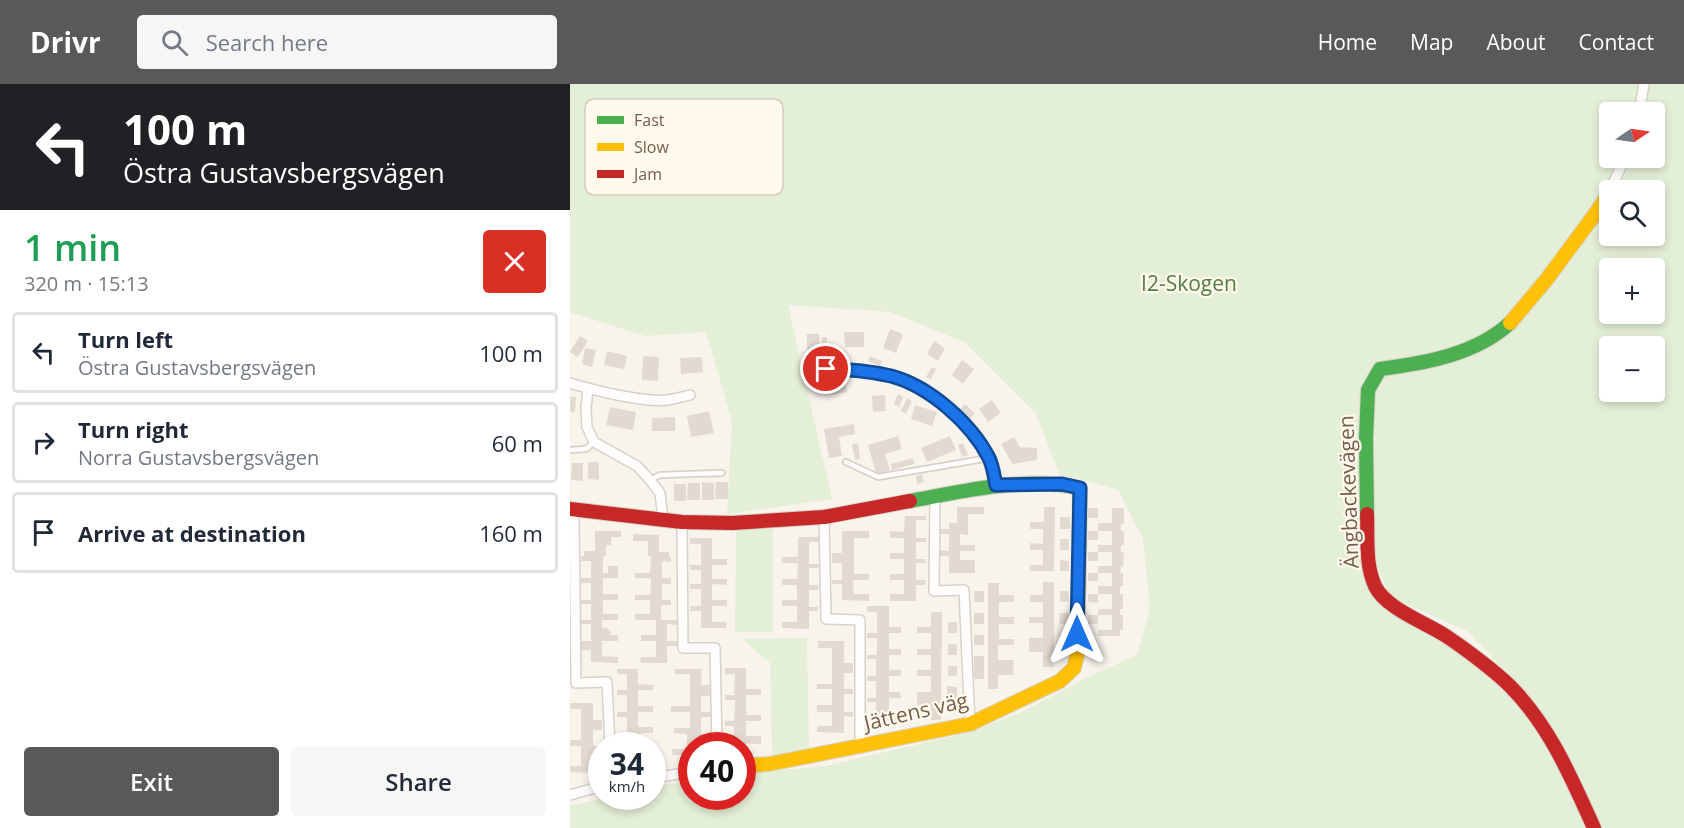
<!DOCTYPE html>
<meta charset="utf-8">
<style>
:root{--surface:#fff;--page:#f6f6f7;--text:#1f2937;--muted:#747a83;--line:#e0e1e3;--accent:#5b5859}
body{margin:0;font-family:"Open Sans",sans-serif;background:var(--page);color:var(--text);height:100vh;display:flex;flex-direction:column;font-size:22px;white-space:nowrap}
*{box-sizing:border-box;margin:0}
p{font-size:20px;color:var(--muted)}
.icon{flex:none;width:33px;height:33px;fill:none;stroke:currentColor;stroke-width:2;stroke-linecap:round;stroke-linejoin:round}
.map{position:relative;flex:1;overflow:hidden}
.drawer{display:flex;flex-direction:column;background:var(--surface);width:570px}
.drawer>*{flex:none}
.banner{background:#202124;color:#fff;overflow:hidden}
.needle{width:39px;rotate:77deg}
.buttons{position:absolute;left:1029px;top:18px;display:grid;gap:12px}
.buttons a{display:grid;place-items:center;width:66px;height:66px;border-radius:6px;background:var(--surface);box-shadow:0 3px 9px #0003;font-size:30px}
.speed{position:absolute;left:18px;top:648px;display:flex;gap:12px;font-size:30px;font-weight:700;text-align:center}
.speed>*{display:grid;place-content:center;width:78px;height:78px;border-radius:50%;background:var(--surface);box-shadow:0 3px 9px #0003;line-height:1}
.speed small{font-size:15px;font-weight:400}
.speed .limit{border:9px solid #d22;background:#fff;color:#111}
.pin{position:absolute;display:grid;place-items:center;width:51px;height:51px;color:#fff;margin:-26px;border:3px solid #fff;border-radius:50%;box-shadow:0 2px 6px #0007}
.me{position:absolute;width:66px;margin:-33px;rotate:0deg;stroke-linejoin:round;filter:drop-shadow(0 0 4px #0008)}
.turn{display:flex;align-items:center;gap:21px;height:126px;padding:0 24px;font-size:27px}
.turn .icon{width:78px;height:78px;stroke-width:2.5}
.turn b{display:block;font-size:42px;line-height:51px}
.round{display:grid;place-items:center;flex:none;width:63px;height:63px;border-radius:6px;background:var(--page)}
.summary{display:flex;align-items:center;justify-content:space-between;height:102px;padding:0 24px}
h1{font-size:36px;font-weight:600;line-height:45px;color:#1e9e55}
.cta{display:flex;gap:12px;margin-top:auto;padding:12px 24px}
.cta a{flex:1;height:69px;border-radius:6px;background:var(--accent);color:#fff;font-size:24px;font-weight:600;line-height:69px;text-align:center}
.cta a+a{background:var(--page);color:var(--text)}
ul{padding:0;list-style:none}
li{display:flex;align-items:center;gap:18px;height:81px;margin:0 12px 9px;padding:0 12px;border:3px solid var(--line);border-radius:6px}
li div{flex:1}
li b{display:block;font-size:22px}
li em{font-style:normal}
header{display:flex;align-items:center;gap:36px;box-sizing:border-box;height:84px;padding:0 30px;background:var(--accent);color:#fff}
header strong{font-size:28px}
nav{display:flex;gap:33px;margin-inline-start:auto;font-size:21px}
.search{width:420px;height:54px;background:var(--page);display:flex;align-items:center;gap:15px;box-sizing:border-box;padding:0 21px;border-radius:6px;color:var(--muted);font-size:22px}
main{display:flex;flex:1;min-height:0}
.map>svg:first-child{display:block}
.green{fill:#e4efd7;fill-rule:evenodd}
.building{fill:#e2dad1}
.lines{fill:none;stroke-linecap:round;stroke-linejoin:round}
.lane-casing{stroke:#d7d1ca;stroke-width:8}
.street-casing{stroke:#d7d1ca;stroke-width:12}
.fast-casing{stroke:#d7d0c8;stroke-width:16}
.slow-casing{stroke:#d7d0c8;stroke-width:16}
.jam-casing{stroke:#d7d0c8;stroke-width:16}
.lane{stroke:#fefdfc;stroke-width:4.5}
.street{stroke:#fefdfc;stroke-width:9}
.fast{stroke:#4caf50;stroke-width:14}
.slow{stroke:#ffc107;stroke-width:14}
.jam{stroke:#c62828;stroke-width:14}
.route-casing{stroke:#114b97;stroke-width:15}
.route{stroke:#1a73e8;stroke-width:10}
.labels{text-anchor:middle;stroke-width:4.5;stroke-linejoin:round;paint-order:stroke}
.park-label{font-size:21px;fill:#517d42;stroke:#fff9ee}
.street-label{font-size:21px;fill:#775d4b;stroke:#fff9ee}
.key{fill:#fff9ee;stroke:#d6cabd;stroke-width:1.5}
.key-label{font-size:16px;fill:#775d4b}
</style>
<header>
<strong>Drivr</strong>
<div class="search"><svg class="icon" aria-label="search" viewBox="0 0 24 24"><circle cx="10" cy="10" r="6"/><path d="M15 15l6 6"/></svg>Search here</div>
<nav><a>Home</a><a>Map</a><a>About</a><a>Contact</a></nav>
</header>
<main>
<section class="drawer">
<div class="banner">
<div class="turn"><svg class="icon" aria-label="left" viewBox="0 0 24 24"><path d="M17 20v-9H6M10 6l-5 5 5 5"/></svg><div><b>100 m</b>Östra Gustavsbergsvägen</div></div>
</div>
<div class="summary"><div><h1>1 min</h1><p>320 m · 15:13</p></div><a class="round" style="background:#d93025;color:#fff"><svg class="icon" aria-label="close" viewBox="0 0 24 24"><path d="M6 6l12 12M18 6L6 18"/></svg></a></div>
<ul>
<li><svg class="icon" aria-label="left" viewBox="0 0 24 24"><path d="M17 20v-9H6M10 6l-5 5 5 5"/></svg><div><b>Turn left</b><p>Östra Gustavsbergsvägen</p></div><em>100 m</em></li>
<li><svg class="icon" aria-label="right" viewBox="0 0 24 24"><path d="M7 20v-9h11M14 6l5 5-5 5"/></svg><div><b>Turn right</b><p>Norra Gustavsbergsvägen</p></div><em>60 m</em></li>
<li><svg class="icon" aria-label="arrive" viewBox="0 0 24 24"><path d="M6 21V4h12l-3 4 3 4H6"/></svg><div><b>Arrive at destination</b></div><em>160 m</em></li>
</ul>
<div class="cta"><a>Exit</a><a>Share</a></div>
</section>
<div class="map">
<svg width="1114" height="744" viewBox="0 0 1114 744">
<rect width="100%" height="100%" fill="#f8f4ec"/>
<path class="green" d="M0,0H1069L1064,28H1040V74H1049L1028,117L955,212L931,238L917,250L873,267L807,280L790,308L789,357L791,484L800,511L814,524L875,559L929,600L961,632L991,682L1019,744H0V722L38,713L82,712L83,702L121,697L122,712H172L173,690L255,682L396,649L450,629L520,592L567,571L580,525L573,455L548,406L507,394L490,392L466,330L394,258L320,228L218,221L262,415L157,430L162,338L136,248L75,252L0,228Z
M1079,0H1114V744H1028L999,675L967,620L897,547L820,513L806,478L801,448L804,305L818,289L921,261L943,245L998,181L1039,122L1040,152H1084V106H1047L1062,74H1084V28H1075ZM1040,184H1084V230H1040ZM1040,262H1084V308H1040Z
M166,445H203V548H165Z
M237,554L239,664L202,672L200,579L172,555Z"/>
<path class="building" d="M320,245L333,250L326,269L313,264Z
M274,248H294V263H275Z
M237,250H249L250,266H237Z
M10,252L18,257L8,273L0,268Z
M252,253H257V265H252Z
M364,257L375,264L368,277L357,270Z
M15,264L26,266L22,283L12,280Z
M37,267L57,272L54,285L34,281Z
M73,272L89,273L88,297L72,296Z
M300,272L312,277L310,282L298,277Z
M132,273L133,288L111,290L110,274Z
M392,276L404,285L393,300L382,291Z
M362,283L366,285L361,295L356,293Z
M275,297L277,308L261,311L259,300Z
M328,310L333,313L329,323L324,320Z
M315,311L316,327L303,328L302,312Z
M0,313H6L5,328H0Z
M337,314L342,317L336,330L331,327Z
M422,316L431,329L418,338L409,325Z
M395,320L405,329L400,335L390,325Z
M345,321L367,328L362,342L341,335Z
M40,323L66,328L63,346L36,341Z
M139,327L144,349L121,353L117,332Z
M105,333V347H82V334Z
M284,340L285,350L269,353L272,372L259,374L254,345Z
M328,352L332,365L315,370L320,386L306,390L298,361Z
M380,352L386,366L357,378L351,364Z
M444,353L450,363L467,364V376L442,380L431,360Z
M288,359L290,375L285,376L282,360Z
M393,359L398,371L392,373L388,361Z
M343,374L344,380L322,386L321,380Z
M18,378H29V396L18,395Z
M2,379H13V397L1,396Z
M352,390L354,398L347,400L346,392Z
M132,398L144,399V416H132Z
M146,398H158V415H145Z
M118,399H130V416H117Z
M104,400H116V417H104Z
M387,423H414V430H398V451L390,450V461H405V467H390V476H405V489H379V472H369V466L379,467V450H369V445H379V439H387Z
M474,423H485L484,487H460V481H473V466H460V459L473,460V445H460V438H474Z
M518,424H528V434H518Z
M542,424H554V440H551V447H554V461H551V469L554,468L553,483L551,482L550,489H553V502H550V510H553V525H550V531H553V546H550V552H528V546H542V531H528V525H542V510H528V502H542V489H528V482H542V468H528V461H542V447H528V439H542Z
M335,432H356V436H346V454H356V458H346V475H356V479H346V496H356L355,501H346V517H320V510H334V496H320V490H334V475H320V469H334V454H320V447L334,448Z
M490,433H500V445H490Z
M25,447H51V453H41V461H36V472H33V489H38V482H48V494H33V510H48V516H33V530H48V536H32V544H37L40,547V551H48V557H32V572L48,573V579L21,578V566H11V557H21V540H11V536H21V520H11V516H21V499H11V494H21V477H11V472H14V467H25Z
M272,447H299V454H284V490H299V496H283L284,510H299V517L272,516V500H262V496H272V479H262V469H272Z
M518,447H528V456H518Z
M63,450L89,451V468H99V473H101V478L92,477V494H101V500H92V516H101V521H91V536H107V541L97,540V557H107V562H97V579H70L71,573H86V557H71V551H86V536H65V530H80V516H65V511H80L81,494H65V489H80L81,472H78V457H63Z
M228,453H249V458H239V480H249L248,484H239V501H249L248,506H239V523H248V527H239V545L212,544V538H227V522H212V516H227V501H212V495H227L228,479H212V473H228Z
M120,454H142V475H157V481H142V495H157V501L142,500V516H157V522H142V538H157L156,544H131V527H120V522H131V505H120V500H131V486H120V481H131V460H120Z
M490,455H499V466H490Z
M518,468H528V477H518Z
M490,476L499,477V487H490Z
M518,489H528V497H518Z
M473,498H484V583H473V568H459V554H473V539H459V533H473V518H460V511H473Z
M418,499H429V511H444V518H429V533H444V540H429V555H444V561H428V576H444L443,591H428V605H418Z
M404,507H414V518H404Z
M490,507H499V518H490Z
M518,510H528V519L518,518Z
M297,522H319V543H331V549H319V565H331V571H319V586H331V592H319V608H330L331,614H319V633H330V639H306V618H297V614H306V597H297V592H306V575H297V571H307V554H297V549H307V528H297Z
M361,528H372L371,636H361V621H347V608H361V592H347V586H361V571H347V565H361V549H347V543H361Z
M404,529H414V540H404Z
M490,529H499V540H489Z
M518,531H528V540H518Z
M378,538H387V549H378Z
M489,550H499V572H489Z
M404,551H414V561H404Z
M248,557H274V579H283V589H274V605H283V610H274V628H283V633L274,632V649L247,648V642H262V628H247V621H262V605H247V600H262V564H248Z
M378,560H387V571H378Z
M404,572H414V595H404Z
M378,582H387V592H378Z
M155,584H176V605H191V611H176V631H191V637H176V652H191V660L164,659V642H155V637H164L165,616H155V611H164L165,590H155Z
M47,585H68V600L84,601L83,606H68V622H83V628H68V643H83V649H71V662H60V654H50V649H57V633H47V628H57V611H47V606H57V590H47Z
M105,585H132L131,601H141V612H131V628H141V633H131V650H138V655H129V662H122V671H102V665H117V650L104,649V644H120V628H101V622H120V590H105Z
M377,602L387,603V625H377Z
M0,619H23V636H32V646H23V662H32V667H23V689L0,688V682H11V662H0V656H11V625H0Z"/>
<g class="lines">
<defs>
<path id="lane" d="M0,366L16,365L24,358
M276,378L308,393L419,374
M80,396L90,391L152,389"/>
<path id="street" d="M1069,28L1074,0
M1040,106L1055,74
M256,285C278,285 304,285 325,294C360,307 409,341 421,378C423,385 424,394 426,401
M0,299C22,306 75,319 97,316C104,315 112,313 120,311
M18,305L16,324L17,343L24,358L67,382L80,396L90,409L93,435
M365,412L364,507L394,506L400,640
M4,425L6,599L37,598L40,662
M254,433L256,535L290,536V663
M112,438L113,564H145L147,662
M82,694L122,688
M0,711L32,702"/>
<path id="fast" d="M340,417C395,407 454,392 510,404L509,477
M797,430L796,355L798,306L810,285C855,279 905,271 940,239"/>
<path id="slow" d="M940,239L977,195L1028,126L1040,107
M172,682L199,680L400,640L490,597L504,584L507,571L509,477"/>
<path id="jam" d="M0,425L112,438L162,439L254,433L340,417
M797,430C798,455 795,480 805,502C815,524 856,539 876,552C894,564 925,587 941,603C980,643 1001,693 1024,744"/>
</defs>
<use href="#lane" class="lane-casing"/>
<use href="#street" class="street-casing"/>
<use href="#fast" class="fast-casing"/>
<use href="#slow" class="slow-casing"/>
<use href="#jam" class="jam-casing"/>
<use href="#lane" class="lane"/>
<use href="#street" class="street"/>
<use href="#fast" class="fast"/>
<use href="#slow" class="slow"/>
<use href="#jam" class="jam"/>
</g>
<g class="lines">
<defs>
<path id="route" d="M256,285C278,285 299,287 321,292C359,302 401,339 419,374C423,382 424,392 426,401L492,400L510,404L507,550"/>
</defs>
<use href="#route" class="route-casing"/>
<use href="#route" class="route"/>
</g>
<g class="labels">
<g class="park-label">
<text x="619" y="207">I2-Skogen</text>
</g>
<g class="street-label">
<text transform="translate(779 408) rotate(-92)" y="7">Ängbackevägen</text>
<text transform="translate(346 628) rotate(-13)" y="7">Jättens väg</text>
</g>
</g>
<rect x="15" y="15" width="198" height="96" rx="9" class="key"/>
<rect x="27" y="32" width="27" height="8" fill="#4caf50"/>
<rect x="27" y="59" width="27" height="8" fill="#ffc107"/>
<rect x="27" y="86" width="27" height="8" fill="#c62828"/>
<g class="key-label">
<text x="64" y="42">Fast</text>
<text x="64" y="69">Slow</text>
<text x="64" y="96">Jam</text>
</g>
</svg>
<div class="buttons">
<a><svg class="needle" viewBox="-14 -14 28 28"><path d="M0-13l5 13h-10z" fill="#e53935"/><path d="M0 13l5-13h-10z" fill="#747a83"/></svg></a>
<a><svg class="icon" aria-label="search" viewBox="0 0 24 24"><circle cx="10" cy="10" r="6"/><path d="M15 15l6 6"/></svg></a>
<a>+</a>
<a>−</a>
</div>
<div class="speed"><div>34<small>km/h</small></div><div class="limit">40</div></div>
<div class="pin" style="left:256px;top:285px;background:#d93025"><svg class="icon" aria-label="arrive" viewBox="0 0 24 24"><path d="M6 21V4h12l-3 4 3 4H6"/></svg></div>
<svg class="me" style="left:507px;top:550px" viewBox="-20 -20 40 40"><path d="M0-17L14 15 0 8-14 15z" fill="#1a73e8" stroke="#fff" stroke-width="4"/></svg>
</div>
</main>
